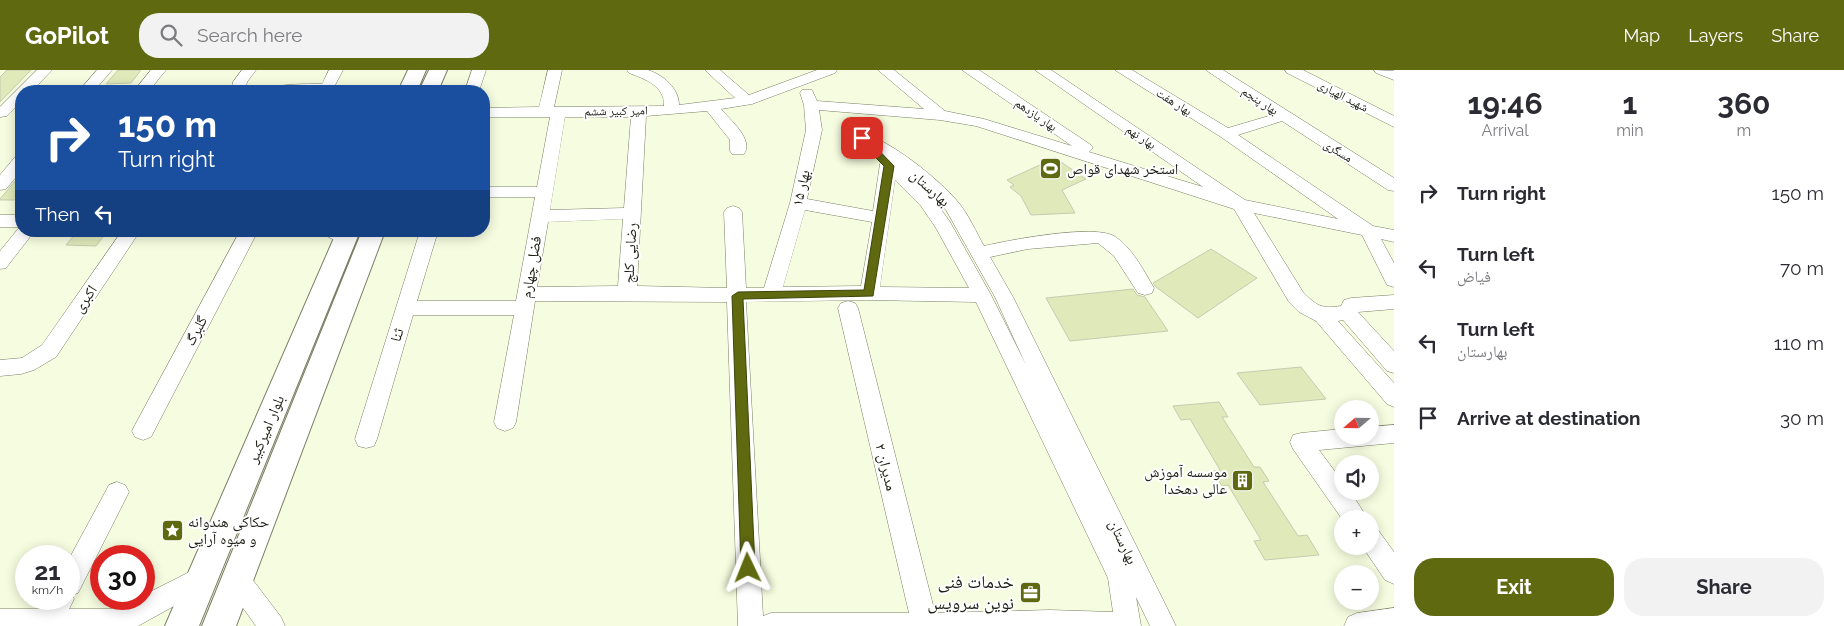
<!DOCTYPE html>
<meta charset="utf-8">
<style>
:root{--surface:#fff;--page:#f2f2f3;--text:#2b2b33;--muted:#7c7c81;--accent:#5f6a10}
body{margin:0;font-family:Raleway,"Noto Naskh Arabic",sans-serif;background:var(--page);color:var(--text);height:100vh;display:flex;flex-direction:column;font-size:19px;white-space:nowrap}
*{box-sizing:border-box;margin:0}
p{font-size:16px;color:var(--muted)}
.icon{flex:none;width:28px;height:28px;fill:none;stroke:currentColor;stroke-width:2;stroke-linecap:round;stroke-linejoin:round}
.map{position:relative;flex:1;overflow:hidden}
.sheet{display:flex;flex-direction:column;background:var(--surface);width:450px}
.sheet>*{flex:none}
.banner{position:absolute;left:15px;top:15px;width:475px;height:152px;border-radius:20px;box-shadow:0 2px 12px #0003;background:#1a4fa0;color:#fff;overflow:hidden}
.needle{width:32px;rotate:250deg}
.controls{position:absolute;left:1334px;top:330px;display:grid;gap:10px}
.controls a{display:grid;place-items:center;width:45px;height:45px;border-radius:50%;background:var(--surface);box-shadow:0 2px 12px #0003;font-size:25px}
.speed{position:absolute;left:15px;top:475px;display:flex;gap:10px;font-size:25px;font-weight:700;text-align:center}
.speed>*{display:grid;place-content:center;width:65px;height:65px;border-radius:50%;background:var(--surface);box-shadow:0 2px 12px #0003;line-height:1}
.speed small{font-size:12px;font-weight:400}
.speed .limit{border:8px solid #d22;background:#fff;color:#111}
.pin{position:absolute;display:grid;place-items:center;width:42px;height:42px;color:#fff;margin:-21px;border-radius:10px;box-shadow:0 2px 8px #0006}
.me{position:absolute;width:55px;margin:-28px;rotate:358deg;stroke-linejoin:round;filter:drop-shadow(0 0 4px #0008)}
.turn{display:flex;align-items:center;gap:18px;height:105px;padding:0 20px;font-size:22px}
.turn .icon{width:65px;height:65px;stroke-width:2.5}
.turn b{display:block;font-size:35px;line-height:42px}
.then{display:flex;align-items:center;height:48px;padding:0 20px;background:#0003;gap:10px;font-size:19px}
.eta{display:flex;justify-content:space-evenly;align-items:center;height:85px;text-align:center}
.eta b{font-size:30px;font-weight:700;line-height:35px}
.primary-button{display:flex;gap:10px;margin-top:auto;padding:10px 20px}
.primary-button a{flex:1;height:58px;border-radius:20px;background:var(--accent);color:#fff;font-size:20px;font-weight:700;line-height:58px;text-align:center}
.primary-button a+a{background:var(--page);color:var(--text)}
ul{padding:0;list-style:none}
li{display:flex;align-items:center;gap:15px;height:75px;padding:0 20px}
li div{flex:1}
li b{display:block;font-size:19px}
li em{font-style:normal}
header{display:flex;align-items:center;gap:30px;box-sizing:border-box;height:70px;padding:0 25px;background:var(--accent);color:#fff}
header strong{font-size:24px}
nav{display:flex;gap:28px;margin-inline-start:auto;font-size:18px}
.search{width:350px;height:45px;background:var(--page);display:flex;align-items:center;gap:12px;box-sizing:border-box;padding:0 18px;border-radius:20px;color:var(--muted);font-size:19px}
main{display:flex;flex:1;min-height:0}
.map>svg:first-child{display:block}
.building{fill:#dfe9ba;stroke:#c5cbaf}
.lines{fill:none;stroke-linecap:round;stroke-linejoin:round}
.minor-casing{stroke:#797f65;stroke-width:1}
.major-casing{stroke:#797f65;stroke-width:2}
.minor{fill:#fff;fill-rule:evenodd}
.major{fill:#fff;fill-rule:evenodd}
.route{fill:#5f6a10;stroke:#3e450a}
.labels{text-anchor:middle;stroke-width:4;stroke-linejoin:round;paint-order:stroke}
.far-street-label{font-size:12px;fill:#202218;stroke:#fff}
.poi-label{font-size:15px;fill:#202218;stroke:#fff;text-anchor:start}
.street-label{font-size:15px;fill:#202218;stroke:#fff}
.near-poi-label{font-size:18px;fill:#202218;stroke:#fff;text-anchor:end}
</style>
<header>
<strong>GoPilot</strong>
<div class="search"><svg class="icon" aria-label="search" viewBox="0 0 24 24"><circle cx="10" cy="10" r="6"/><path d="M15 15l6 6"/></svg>Search here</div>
<nav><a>Map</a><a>Layers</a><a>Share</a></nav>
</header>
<main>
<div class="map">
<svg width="1394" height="556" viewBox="0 0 1394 556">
<rect width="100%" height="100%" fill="#f6fcdf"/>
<path class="building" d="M7,0H31L0,32V7Z
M118,0H141L131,13L106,14Z
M1055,88L1086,109L1062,120L1075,143L1031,145L1021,126L1010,117L1014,115L1007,110Z
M21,104V130H0V129Z
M76,163L105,164L96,176L66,175Z
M1211,179L1257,208L1198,248L1156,217L1153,213Z
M1133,219L1137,225L1145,227L1168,261L1070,271L1046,228Z
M1301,297L1326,329L1260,335L1237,303Z
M1219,332L1228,347H1222L1254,397H1260L1269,411L1263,412L1298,466L1307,465L1319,485L1265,490L1254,471L1261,470L1228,415L1222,416L1213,401L1220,400L1190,349L1181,350L1173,336Z"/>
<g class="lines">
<defs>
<path id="minor" d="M37,0H52L32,21H21V32L7,46L0,47V37Z
M97,0H112L94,21H79Z
M151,0H166L149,21H134Z
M242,0H256L247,12L245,21H231L233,12Z
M329,0H343L332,21H266L268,18C285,14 304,14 322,14Z
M472,0H486L479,21H465Z
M548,0H562L554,37L664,36C665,16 645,9 629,3L627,0C633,0 641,0 648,0C663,5 679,18 679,35L735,28L705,0H720L749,25L817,0H837L835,3L752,34L721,39C730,50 754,69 744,84H732L730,81V70L707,41L646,46L637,216L727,218L724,142L727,138L733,136L739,138L742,142L746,218H764L790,133L806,60L804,35L800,23L802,20H812L817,31L924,39L878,0H894L945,41L984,49L1072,76L962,0H979L1091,75L1093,78L1089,82L1203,117L1035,0H1051L1245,130L1338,149L1221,67L1115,0H1132L1228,58L1272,45L1206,0H1223L1394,108V121L1388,120L1282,51L1238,65L1373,156L1394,160V172L1381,169L1394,193V217L1387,215L1362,165L1254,143L1303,222C1317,236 1321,239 1341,236L1344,230L1351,228L1394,225V239L1358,242L1394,281V303L1387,301L1343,250L1338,251L1394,313V337L1387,334L1316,251L1299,242L1289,232L1234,139L976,56L940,50L819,40L822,60L807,129L873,141L880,94L882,90L887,89L856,71L854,68L856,65L862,63C890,70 940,110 958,132C969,145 976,162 984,176C1010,170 1093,154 1114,166C1132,177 1144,201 1154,218L1152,223L1145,225L1138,223L1114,186L1098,173L1028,179L990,187L1013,227L1176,556H1150L1136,527L1141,556H738L727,232L535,231L516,352L513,358L505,361L497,358L494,352L514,245H413L377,369L374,376L366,378L358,376L355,369L420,161H438L417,231H516L535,127H484V117H537L550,47H484V38L539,37ZM565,47H631L624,138L550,140ZM912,108L946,140L995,227L1026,295L991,225L950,152L933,128ZM895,110L921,136L936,158L969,218L880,217ZM805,140L872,152L861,216L783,217ZM623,149L618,216L537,217L548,152ZM867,230L976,232L1108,508L1113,542L1050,540L935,543L858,238L855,233L848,231L841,233L838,238L909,543H771L763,546L746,232Z
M1285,0H1303L1394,46V57L1287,3Z
M1374,0L1394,1V10L1376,3Z
M21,86V101L6,119L0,120V105L15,87Z
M0,145H21V157H0Z
M21,158V161H32L33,163L6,198L0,199V181L18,159Z
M122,161H140L56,287L34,300L21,304L0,306V290L22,288L42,275Z
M240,161H258L151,367L143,370L135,367L132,361L135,355Z
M322,161H344L354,170L351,174L345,176L325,165Z
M1394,355V373L1319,380L1342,411V421H1350L1368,449H1342L1293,379L1290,372L1293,365L1301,363L1342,359V366H1370V357Z
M117,412L125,415L129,422L78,523L72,525L74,529L69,539H118L137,529H144V525L203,495L212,499L215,507L212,515L138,556H0V539H42L47,529H69V489L109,415Z
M1370,457L1378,460L1394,482V514L1385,510L1362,476H1370Z
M237,497L246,501L281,547L285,556H256L228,517L225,509L228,501Z
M1394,538V556H1344L1348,547L1357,543Z"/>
<path id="major" d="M408,0H426L417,21H398Z
M429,0H447L438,21H419Z
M337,161H360L199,556H165Z
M362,161H385L236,556H202Z"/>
</defs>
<use href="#minor" class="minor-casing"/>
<use href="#major" class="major-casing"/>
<use href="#minor" class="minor"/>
<use href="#major" class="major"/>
</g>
<path class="route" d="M858,66H865L894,96L873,226L743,229L755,498L753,502L748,504L743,502L741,498L732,226L738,222L864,220L884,96L858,70Z"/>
<defs>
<symbol id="stadium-square" viewBox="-11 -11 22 22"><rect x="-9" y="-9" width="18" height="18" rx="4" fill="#5f6a10" stroke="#fff"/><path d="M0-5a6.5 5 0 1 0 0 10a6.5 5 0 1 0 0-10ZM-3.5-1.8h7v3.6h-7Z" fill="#fff"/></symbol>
<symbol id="building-square" viewBox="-11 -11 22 22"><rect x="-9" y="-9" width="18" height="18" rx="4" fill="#5f6a10" stroke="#fff"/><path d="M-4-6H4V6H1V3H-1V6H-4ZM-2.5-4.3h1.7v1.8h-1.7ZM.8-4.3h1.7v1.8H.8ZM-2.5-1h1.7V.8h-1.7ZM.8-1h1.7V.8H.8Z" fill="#fff"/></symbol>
<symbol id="sight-square" viewBox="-11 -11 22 22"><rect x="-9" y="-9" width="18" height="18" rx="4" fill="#5f6a10" stroke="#fff"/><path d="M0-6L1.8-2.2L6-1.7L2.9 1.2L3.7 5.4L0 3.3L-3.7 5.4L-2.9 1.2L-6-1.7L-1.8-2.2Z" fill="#fff"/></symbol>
<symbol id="office-square" viewBox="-11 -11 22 22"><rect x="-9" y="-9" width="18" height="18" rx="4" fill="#5f6a10" stroke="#fff"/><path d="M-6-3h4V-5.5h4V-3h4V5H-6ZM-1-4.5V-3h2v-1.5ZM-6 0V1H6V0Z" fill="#fff"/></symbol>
</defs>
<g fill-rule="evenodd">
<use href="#stadium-square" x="1038" y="86" width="25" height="25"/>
<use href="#building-square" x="1230" y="398" width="25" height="25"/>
<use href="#sight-square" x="160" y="448" width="25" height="25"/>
<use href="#office-square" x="1018" y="510" width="25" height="25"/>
</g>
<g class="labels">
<g class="far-street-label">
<text transform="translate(1343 26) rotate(27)" y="4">شهید الهیاری</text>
<text transform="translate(1260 31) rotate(33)" y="4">بهار پنجم</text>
<text transform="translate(1174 32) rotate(32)" y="4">بهار هفت</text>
<text transform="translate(616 41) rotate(-1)" y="4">امیر کبیر ششم</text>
<text transform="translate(1036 45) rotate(34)" y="4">بهار یازدهم</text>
<text transform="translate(1141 67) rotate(34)" y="4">بهار نهم</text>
<text transform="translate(1338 81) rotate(32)" y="4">مسگری</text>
</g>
<g class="poi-label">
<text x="1067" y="104">استخر شهدای قواص</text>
<text x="1227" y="407" text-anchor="end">موسسه آموزش<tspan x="1227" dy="17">عالی دهخدا</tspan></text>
<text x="188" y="457">حکاکی هندوانه<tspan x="188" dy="17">و میوه آرایی</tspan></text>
</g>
<g class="street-label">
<text transform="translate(801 118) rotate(-77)" y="5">بهار ۱۵</text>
<text transform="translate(930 118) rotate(42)" y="5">بهارستان</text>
<text transform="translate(630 183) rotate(-87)" y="5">رضایی کلج</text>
<text transform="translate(531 197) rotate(-80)" y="5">فضل چهارم</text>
<text transform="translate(85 229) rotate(-56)" y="5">اکبری</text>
<text transform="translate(196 261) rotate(-62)" y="5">گلبرگ</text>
<text transform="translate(397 265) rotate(-73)" y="5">ثنا</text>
<text transform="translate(266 359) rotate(-67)" y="5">بلوار امیرکبیر</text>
<text transform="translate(886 397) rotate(76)" y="5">مدیران ۲</text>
<text transform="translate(1123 472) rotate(65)" y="5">بهارستان</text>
</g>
<g class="near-poi-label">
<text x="1014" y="518">خدمات فنی<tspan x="1014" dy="21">نوین سرویس</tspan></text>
</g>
</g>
</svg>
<div class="controls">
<a><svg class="needle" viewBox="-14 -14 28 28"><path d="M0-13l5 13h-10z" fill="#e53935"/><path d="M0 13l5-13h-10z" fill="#7c7c81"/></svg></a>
<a><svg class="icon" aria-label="sound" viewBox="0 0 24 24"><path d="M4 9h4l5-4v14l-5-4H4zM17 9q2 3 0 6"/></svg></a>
<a>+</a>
<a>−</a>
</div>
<div class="speed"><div>21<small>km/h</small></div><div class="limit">30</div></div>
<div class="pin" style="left:862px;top:68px;background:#d93025"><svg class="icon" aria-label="arrive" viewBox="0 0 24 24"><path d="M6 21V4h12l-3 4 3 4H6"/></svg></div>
<svg class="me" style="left:748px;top:498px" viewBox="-20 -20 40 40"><path d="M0-17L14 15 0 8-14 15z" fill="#5f6a10" stroke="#fff" stroke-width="4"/></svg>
<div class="banner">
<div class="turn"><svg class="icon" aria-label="right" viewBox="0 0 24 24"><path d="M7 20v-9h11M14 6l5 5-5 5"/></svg><div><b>150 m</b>Turn right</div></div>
<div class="then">Then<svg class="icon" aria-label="left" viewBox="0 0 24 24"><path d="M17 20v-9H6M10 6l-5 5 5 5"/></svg></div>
</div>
</div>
<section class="sheet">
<div class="eta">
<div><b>19:46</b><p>Arrival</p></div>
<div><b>1</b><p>min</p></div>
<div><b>360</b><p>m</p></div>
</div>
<ul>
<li><svg class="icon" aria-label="right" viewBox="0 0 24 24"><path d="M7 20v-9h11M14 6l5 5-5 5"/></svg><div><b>Turn right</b></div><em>150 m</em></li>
<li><svg class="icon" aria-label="left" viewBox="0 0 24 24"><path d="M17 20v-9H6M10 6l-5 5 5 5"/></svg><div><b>Turn left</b><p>فیاض</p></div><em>70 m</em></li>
<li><svg class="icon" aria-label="left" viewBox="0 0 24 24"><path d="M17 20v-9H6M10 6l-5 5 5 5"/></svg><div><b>Turn left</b><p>بهارستان</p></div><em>110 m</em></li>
<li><svg class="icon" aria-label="arrive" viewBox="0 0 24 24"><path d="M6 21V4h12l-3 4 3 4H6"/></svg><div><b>Arrive at destination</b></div><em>30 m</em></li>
</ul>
<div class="primary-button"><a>Exit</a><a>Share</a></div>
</section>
</main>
